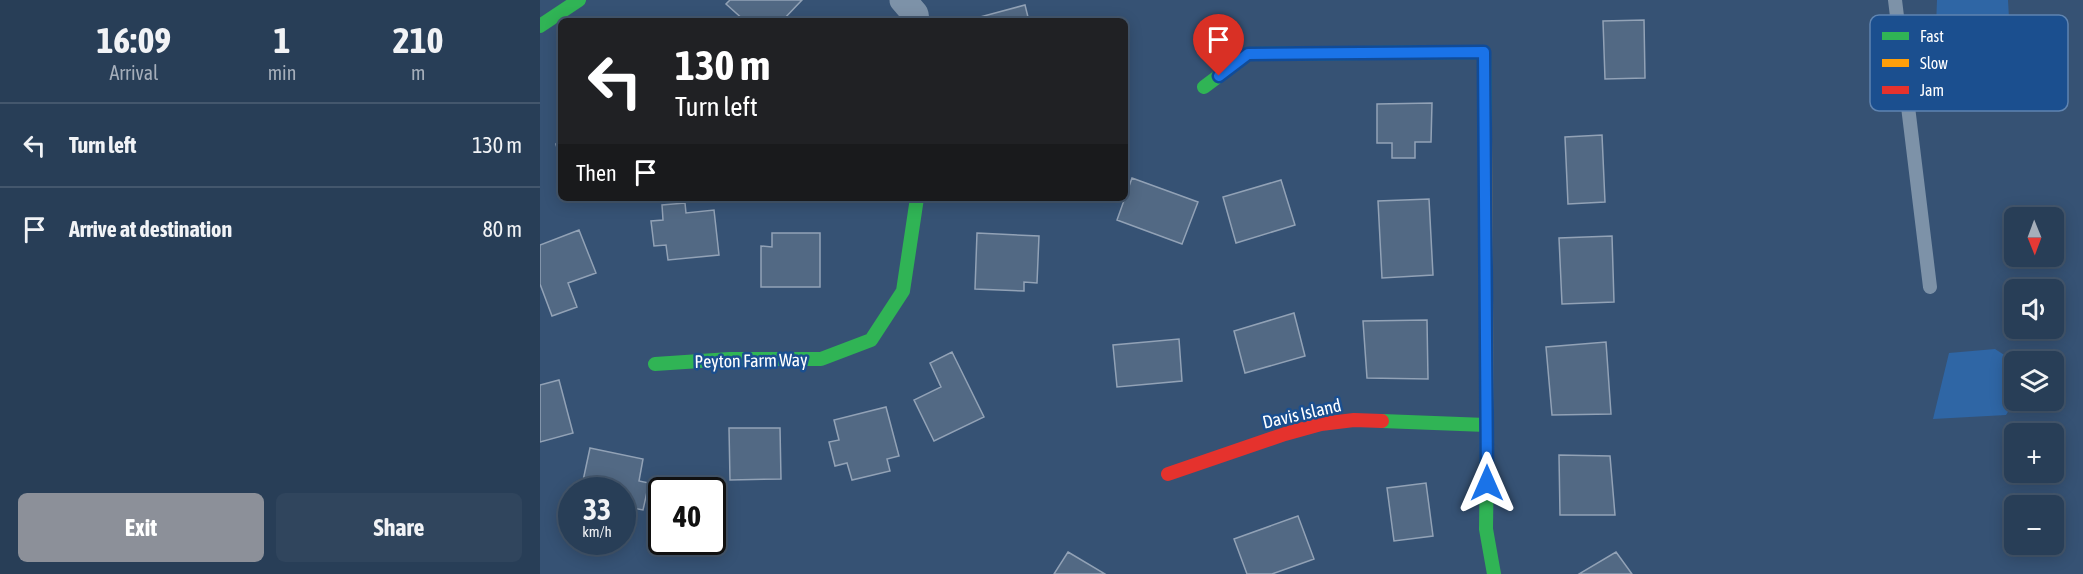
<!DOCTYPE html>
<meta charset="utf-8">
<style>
:root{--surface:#283e57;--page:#30455d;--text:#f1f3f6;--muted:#a5aeba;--line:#44576d;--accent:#8c9099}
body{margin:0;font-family:"Asap Condensed",sans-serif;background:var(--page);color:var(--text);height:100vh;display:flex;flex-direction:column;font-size:22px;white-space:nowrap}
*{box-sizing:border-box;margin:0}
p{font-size:20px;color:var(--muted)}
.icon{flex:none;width:33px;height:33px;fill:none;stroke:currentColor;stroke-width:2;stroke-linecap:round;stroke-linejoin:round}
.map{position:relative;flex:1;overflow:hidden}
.drawer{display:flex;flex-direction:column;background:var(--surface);width:540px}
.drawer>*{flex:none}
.guide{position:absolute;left:18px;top:18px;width:570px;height:183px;border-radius:9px;box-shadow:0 3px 15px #0003,0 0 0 2px var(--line);background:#202124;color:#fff;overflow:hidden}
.needle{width:39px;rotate:179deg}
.buttons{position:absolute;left:1464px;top:207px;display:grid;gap:12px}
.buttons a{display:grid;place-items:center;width:60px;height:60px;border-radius:9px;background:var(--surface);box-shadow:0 3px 15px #0003,0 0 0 2px var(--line);font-size:30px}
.speed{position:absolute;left:18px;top:477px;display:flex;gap:12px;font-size:30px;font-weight:700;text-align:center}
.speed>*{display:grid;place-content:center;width:78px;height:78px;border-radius:50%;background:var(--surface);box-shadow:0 3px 15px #0003,0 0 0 2px var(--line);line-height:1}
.speed small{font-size:15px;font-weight:400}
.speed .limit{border:3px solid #111;border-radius:9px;background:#fff;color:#111}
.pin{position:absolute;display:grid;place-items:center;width:51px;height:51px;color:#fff;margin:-62px -26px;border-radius:50% 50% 50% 0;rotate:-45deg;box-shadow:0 0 6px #0007}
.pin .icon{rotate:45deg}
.me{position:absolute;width:66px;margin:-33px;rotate:0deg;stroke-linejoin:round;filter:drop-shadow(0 0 4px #0008)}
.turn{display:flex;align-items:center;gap:21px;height:126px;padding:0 18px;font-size:27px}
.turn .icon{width:78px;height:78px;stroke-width:2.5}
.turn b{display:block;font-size:42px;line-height:51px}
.then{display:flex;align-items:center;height:57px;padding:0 18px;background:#0003;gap:12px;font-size:22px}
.eta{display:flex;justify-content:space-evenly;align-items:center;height:102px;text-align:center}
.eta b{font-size:36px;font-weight:700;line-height:42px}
.primary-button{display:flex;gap:12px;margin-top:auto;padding:12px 18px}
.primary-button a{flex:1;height:69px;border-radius:9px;background:var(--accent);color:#fff;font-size:24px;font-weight:700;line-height:69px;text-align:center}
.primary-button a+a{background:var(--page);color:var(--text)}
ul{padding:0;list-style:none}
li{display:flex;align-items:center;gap:18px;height:84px;padding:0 18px;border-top:2px solid var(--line)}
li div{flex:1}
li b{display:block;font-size:22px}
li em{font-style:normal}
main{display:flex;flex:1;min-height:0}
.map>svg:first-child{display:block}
.green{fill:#2f66a5}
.building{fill:#526984;stroke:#92a2b6;stroke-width:1.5}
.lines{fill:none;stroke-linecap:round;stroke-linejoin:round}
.lane{stroke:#7d92a8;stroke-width:14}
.street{stroke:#7d92a8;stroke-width:27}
.fast{stroke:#30b455;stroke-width:14}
.slow{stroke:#ff9f0a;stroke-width:14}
.jam{stroke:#e5322d;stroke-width:14}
.route-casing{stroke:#114b97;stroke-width:15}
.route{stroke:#1a73e8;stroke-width:10}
.labels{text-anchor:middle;stroke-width:5;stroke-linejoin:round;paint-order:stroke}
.street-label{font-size:18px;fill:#fff;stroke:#1b4f8f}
.key{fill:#1b4f8f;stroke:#5f84b1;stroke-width:1.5}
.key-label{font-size:16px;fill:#fff}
</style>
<main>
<section class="drawer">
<div class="eta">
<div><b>16:09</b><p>Arrival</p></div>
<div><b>1</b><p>min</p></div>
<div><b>210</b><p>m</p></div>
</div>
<ul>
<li><svg class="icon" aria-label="left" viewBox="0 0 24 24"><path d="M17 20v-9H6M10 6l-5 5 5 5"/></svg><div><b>Turn left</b></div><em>130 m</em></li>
<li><svg class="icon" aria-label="arrive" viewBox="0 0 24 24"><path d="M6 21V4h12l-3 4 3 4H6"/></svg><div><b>Arrive at destination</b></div><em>80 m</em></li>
</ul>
<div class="primary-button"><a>Exit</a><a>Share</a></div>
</section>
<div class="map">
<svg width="1543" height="574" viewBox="0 0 1543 574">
<rect width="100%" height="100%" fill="#365274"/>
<path class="green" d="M1397,0H1468L1471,55L1395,54Z
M1455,349L1475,362V400L1466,415L1393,419L1409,353Z"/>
<path class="building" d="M190,0H262L242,21H205L186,4Z
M485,5L489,21H441L440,17Z
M1104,20L1105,78L1065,79L1063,21Z
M892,103L891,142H875V158H852V143H837V104Z
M1062,135L1065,202L1028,204L1025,137Z
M21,142V156H19L16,144Z
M592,178L658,202L642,244L577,220Z
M741,180L755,225L696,243L683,197Z
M889,199L893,275L842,278L838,201Z
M145,203L146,213L174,210L179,255L128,260L126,245L114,246L111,221L123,220L122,205Z
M39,230L56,273L28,283L37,307L12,316L0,284V245Z
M232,233H280V287H221V246L232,247Z
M437,233L499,236L497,283L484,282V291L435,289Z
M1072,236L1074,302L1022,304L1019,238Z
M754,313L765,356L705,373L694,331Z
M887,320L888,379L827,378L823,321Z
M639,339L642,381L577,387L573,345Z
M1066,342L1071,414L1012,415L1006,347Z
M412,352L444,417L394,441L374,400L401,387L390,363Z
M19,380L33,433L0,442V385Z
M346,407L359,456L347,459L350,471L312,480L307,463L295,466L289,442L299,440L294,420Z
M189,428H240L241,479L190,480Z
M50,448L103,459L99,481L109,483L103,510L82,506V490H41Z
M1019,455L1070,456L1075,515H1020Z
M886,483L893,536L854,541L847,488Z
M758,516L774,559L732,574H707L694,539Z
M528,552L565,574H514Z
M1076,552L1092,574H1039Z"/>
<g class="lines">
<path class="lane" d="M1355,0L1390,287"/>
<path class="street" d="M363,0L375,14L376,21"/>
<path class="fast" d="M0,26L39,0
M664,87L708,54L944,52L945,140
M115,364L190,359H281L331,340L363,291L377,198
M842,421L946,425
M947,453L946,529L954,574"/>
<path class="slow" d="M945,140L947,453"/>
<path class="jam" d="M628,474L745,434L781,424L814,420L842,421"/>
</g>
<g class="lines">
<defs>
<path id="route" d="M679,76L708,54L944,52L947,483"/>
</defs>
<use href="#route" class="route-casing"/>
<use href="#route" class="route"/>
</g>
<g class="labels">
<g class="street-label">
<text transform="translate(211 361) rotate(-1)" y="6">Peyton Farm Way</text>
<text transform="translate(762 414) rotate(-13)" y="6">Davis Island</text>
</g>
</g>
<rect x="1330" y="15" width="198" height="96" rx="9" class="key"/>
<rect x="1342" y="32" width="27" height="8" fill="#30b455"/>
<rect x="1342" y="59" width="27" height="8" fill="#ff9f0a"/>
<rect x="1342" y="86" width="27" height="8" fill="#e5322d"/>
<g class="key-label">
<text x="1380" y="42">Fast</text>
<text x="1380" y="69">Slow</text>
<text x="1380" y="96">Jam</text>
</g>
</svg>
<div class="buttons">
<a><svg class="needle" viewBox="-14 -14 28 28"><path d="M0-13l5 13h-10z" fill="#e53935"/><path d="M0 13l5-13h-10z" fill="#a5aeba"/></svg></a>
<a><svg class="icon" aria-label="sound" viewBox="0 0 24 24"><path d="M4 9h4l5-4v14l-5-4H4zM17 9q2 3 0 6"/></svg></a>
<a><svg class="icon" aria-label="layers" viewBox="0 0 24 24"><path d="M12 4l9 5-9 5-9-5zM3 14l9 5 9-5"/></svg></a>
<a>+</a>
<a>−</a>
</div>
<div class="speed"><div>33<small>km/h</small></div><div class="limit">40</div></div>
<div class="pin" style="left:679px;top:76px;background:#d93025"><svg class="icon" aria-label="arrive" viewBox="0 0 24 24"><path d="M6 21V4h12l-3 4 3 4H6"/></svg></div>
<svg class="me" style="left:947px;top:483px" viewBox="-20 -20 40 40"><path d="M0-17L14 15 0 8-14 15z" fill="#1a73e8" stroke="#fff" stroke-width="4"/></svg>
<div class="guide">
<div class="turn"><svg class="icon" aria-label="left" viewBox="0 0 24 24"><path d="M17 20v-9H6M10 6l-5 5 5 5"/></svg><div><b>130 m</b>Turn left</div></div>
<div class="then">Then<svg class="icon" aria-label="arrive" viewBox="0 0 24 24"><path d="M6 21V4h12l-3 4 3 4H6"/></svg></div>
</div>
</div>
</main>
